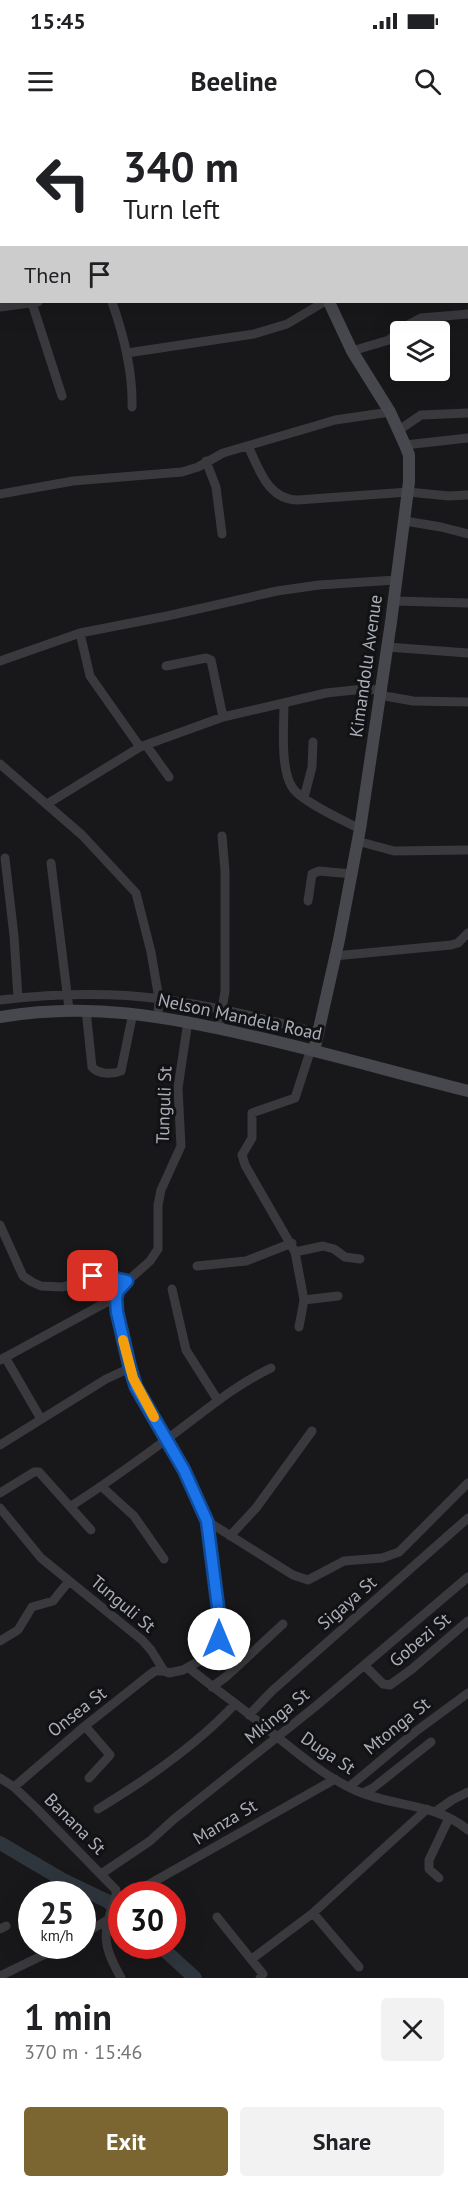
<!DOCTYPE html>
<meta charset="utf-8">
<style>
:root{--surface:#fff;--page:#f2f2f2;--text:#202124;--muted:#757577;--accent:#7b6530}
body{margin:0;font-family:"PT Sans",sans-serif;background:var(--page);color:var(--text);height:100vh;display:flex;flex-direction:column;font-size:22px;white-space:nowrap}
*{box-sizing:border-box;margin:0}
p{font-size:20px;color:var(--muted)}
.icon{flex:none;width:33px;height:33px;fill:none;stroke:currentColor;stroke-width:2;stroke-linecap:round;stroke-linejoin:round}
.map{position:relative;height:1858px;overflow:hidden}
.sheet{display:flex;flex-direction:column;background:var(--surface);flex:1}
.sheet>*{flex:none}
.banner{position:absolute;left:0px;top:0px;width:468px;height:183px;box-shadow:0 6px 24px #0002;background:#fff;color:var(--text);overflow:hidden}
.fabs{position:absolute;left:390px;top:201px;display:grid;gap:12px}
.fabs a{display:grid;place-items:center;width:60px;height:60px;border-radius:6px;background:var(--surface);box-shadow:0 6px 24px #0002;font-size:30px}
.speed{position:absolute;left:18px;top:1761px;display:flex;gap:12px;font-size:30px;font-weight:700;text-align:center}
.speed>*{display:grid;place-content:center;width:78px;height:78px;border-radius:50%;background:var(--surface);box-shadow:0 6px 24px #0002;line-height:1}
.speed small{font-size:15px;font-weight:400}
.speed .limit{border:9px solid #d22;background:#fff;color:#111}
.pin{position:absolute;display:grid;place-items:center;width:51px;height:51px;color:#fff;margin:-26px;border-radius:12px;box-shadow:0 3px 9px #0006}
.me{position:absolute;width:66px;margin:-33px;rotate:0deg;stroke-linejoin:round;filter:drop-shadow(0 0 4px #0008)}
.turn{display:flex;align-items:center;gap:21px;height:126px;padding:0 24px;font-size:27px}
.turn .icon{width:78px;height:78px;stroke-width:2.5}
.turn b{display:block;font-size:42px;line-height:51px}
.then{display:flex;align-items:center;height:57px;padding:0 24px;background:#0003;gap:12px;font-size:22px}
.round{display:grid;place-items:center;flex:none;width:63px;height:63px;border-radius:6px;background:var(--page)}
.headline{display:flex;align-items:center;justify-content:space-between;height:102px;padding:0 24px}
h1{font-size:36px;font-weight:800;line-height:45px}
.button{display:flex;gap:12px;margin-top:auto;padding:12px 24px}
.button a{flex:1;height:69px;border-radius:6px;background:var(--accent);color:#fff;font-size:24px;font-weight:800;line-height:69px;text-align:center}
.button a+a{background:var(--page);color:var(--text)}
.status{display:flex;justify-content:space-between;align-items:center;height:42px;padding:0 30px;background:var(--surface);direction:ltr}
.status svg{height:16px;fill:currentColor}
header{display:flex;justify-content:space-between;align-items:center;height:78px;padding:0 24px;background:var(--surface);font-size:27px;font-weight:800}
.map>svg:first-child{display:block}
.lines{fill:none;stroke-linecap:round;stroke-linejoin:round}
.river{stroke:#2e353d;stroke-width:14}
.street{stroke:#39393e;stroke-width:9}
.secondary{stroke:#47484e;stroke-width:12}
.route-casing{stroke:#114b97;stroke-width:15}
.route{stroke:#1a73e8;stroke-width:10}
.slow{stroke:#f59e0b;stroke-width:10}
.labels{text-anchor:middle;stroke-width:6;stroke-linejoin:round;paint-order:stroke}
.street-label{font-size:18px;fill:#aaaeb9;stroke:#121214}
</style>
<div class="status"><b>15:45</b><svg viewBox="0 0 49 12"><path d="M0 12V9h3v3zM5 12V6h3v6zM10 12V3h3v9zM15 12V0h3v12zM26 1h20v11H26zM47 4h2v5h-2z"/></svg></div>
<header><svg class="icon" aria-label="menu" viewBox="0 0 24 24"><path d="M4 6h16M4 12h16M4 18h16"/></svg>Beeline<svg class="icon" aria-label="search" viewBox="0 0 24 24"><circle cx="10" cy="10" r="6"/><path d="M15 15l6 6"/></svg></header>
<div class="map">
<svg width="468" height="1858" viewBox="0 0 468 1858">
<rect width="100%" height="100%" fill="#181719"/>
<g class="lines">
<path class="river" d="M0,1723L63,1760L107,1781L122,1792
M160,1826L195,1858"/>
<path class="street" d="M81,0V2
M215,2L225,0
M382,2L391,0
M0,110H2
M112,182C124,216 133,251 132,287
M32,183L62,276
M0,187L38,182
M352,231L389,220L406,206L421,198L468,194
M127,233L254,214L287,204L324,182
M399,310L421,295L468,293
M405,325L468,318
M248,326C259,349 268,380 298,380L408,372L449,376L468,375
M206,341L216,367L222,414
M0,374L73,361L182,352L198,347L223,333L315,306L335,300L390,292
M405,401L441,407L468,414
M394,481L468,483
M80,513L90,556L140,627
M387,527L468,533
M0,541L80,513L167,496L277,471L319,465L396,460
M166,546L206,538L211,540L223,597
M379,575L413,581L468,582
M284,583C284,606 280,648 292,667C300,681 345,701 360,709
M146,625L169,657
M0,644L82,715L136,773L151,832L159,879L158,896
M304,678L312,647L313,622
M47,684L140,627L223,597L326,573L364,569L380,570
M357,721L394,731L468,730
M5,738L14,816L18,878
M51,743L69,889
M308,781L312,754L319,751L352,754
M334,836L451,825L458,823L468,813
M0,880C53,874 108,872 161,879C215,886 266,899 319,913
M86,890L92,947C98,954 112,955 121,951L133,893
M219,908L225,871V751L222,716
M0,1105L23,1156L32,1162L41,1166L63,1167L98,1155L127,1161
M295,1132L323,1126L334,1129L345,1137L360,1139
M197,1146L246,1141L292,1123
M172,1169L186,1230L217,1279
M304,1180L338,1176
M299,1207L304,1180L295,1132L245,1045L242,1035L252,1018V993L295,978L311,929
M5,1237L41,1299
M0,1240L116,1177
M0,1325L106,1259L130,1248
M101,1366L134,1396L164,1439
M0,1373L34,1352H39L91,1410
M71,1386C104,1365 136,1342 167,1319C203,1293 230,1268 271,1248
M0,1388L41,1438L142,1520L151,1530L164,1551L169,1553L183,1550L203,1539L216,1525L220,1511L207,1401L184,1350L137,1267L124,1222L116,1177L123,1165L150,1141L158,1129V1085L161,1070L181,1026L178,968L188,901
M207,1401L293,1455L308,1460L344,1441L382,1438L399,1432L468,1363
M230,1416L256,1388L312,1311
M0,1521L18,1510L32,1487L53,1481L69,1461
M365,1546L383,1564L390,1565L412,1549L468,1501
M188,1547C208,1564 229,1578 250,1595C282,1620 320,1655 357,1671C394,1687 436,1683 468,1710
M212,1567L227,1556L283,1504
M249,1595L272,1571L468,1398
M85,1606L110,1635L89,1658
M0,1658L14,1667L36,1688L116,1770V1775C103,1815 101,1821 121,1858
M14,1667L85,1606L148,1556L155,1551H164
M349,1667L415,1612L468,1573
M363,1673L373,1668L431,1622
M98,1689C146,1660 197,1625 235,1584
M435,1692L452,1680L468,1672
M101,1754L150,1721L173,1700L316,1586L468,1457
M439,1758L429,1749V1740L449,1698
M132,1774L335,1659
M313,1793L359,1847
M217,1797L263,1854L260,1858
M0,1809L6,1806
M82,1815L109,1799
M252,1839L313,1793L427,1689
M0,1856L62,1826"/>
<path class="secondary" d="M275,0V2
M0,897C90,882 165,896 252,916C324,932 396,953 468,971
M314,931L339,820L360,709L391,502L409,362V335L405,325L390,292L352,231L329,182"/>
</g>
<g class="lines">
<defs>
<path id="route" d="M93,1156L102,1155L127,1161L118,1171L116,1178L117,1192L130,1248L136,1267L184,1350L207,1401L219,1495V1519"/>
</defs>
<use href="#route" class="route-casing"/>
<use href="#route" class="route"/>
<path class="slow" d="M123,1220L133,1258L154,1297"/>
</g>
<g class="labels">
<g class="street-label">
<text transform="translate(366 546) rotate(-82)" y="6">Kimandolu Avenue</text>
<text transform="translate(240 897) rotate(12)" y="6">Nelson Mandela Road</text>
<text transform="translate(164 985) rotate(-88)" y="6">Tunguli St</text>
<text transform="translate(347 1483) rotate(-41)" y="6">Sigaya St</text>
<text transform="translate(123 1484) rotate(40)" y="6">Tunguli St</text>
<text transform="translate(420 1520) rotate(-40)" y="6">Gobezi St</text>
<text transform="translate(77 1592) rotate(-38)" y="6">Onsea St</text>
<text transform="translate(277 1596) rotate(-39)" y="6">Mkinga St</text>
<text transform="translate(397 1606) rotate(-39)" y="6">Mtonga St</text>
<text transform="translate(328 1633) rotate(34)" y="6">Duga St</text>
<text transform="translate(225 1702) rotate(-31)" y="6">Manza St</text>
<text transform="translate(75 1704) rotate(45)" y="6">Banana St</text>
</g>
</g>
</svg>
<div class="fabs">
<a><svg class="icon" aria-label="layers" viewBox="0 0 24 24"><path d="M12 4l9 5-9 5-9-5zM3 14l9 5 9-5"/></svg></a>
</div>
<div class="speed"><div>25<small>km/h</small></div><div class="limit">30</div></div>
<div class="pin" style="left:93px;top:1156px;background:#d93025"><svg class="icon" aria-label="arrive" viewBox="0 0 24 24"><path d="M6 21V4h12l-3 4 3 4H6"/></svg></div>
<svg class="me" style="left:219px;top:1519px" viewBox="-20 -20 40 40"><circle r="19" fill="#fff"/><path d="M0-13L10 11 0 6-10 11z" fill="#1a73e8"/></svg>
<div class="banner">
<div class="turn"><svg class="icon" aria-label="left" viewBox="0 0 24 24"><path d="M17 20v-9H6M10 6l-5 5 5 5"/></svg><div><b>340 m</b>Turn left</div></div>
<div class="then">Then<svg class="icon" aria-label="arrive" viewBox="0 0 24 24"><path d="M6 21V4h12l-3 4 3 4H6"/></svg></div>
</div>
</div>
<section class="sheet">
<div class="headline"><div><h1>1 min</h1><p>370 m · 15:46</p></div><a class="round"><svg class="icon" aria-label="close" viewBox="0 0 24 24"><path d="M6 6l12 12M18 6L6 18"/></svg></a></div>
<div class="button"><a>Exit</a><a>Share</a></div>
</section>
